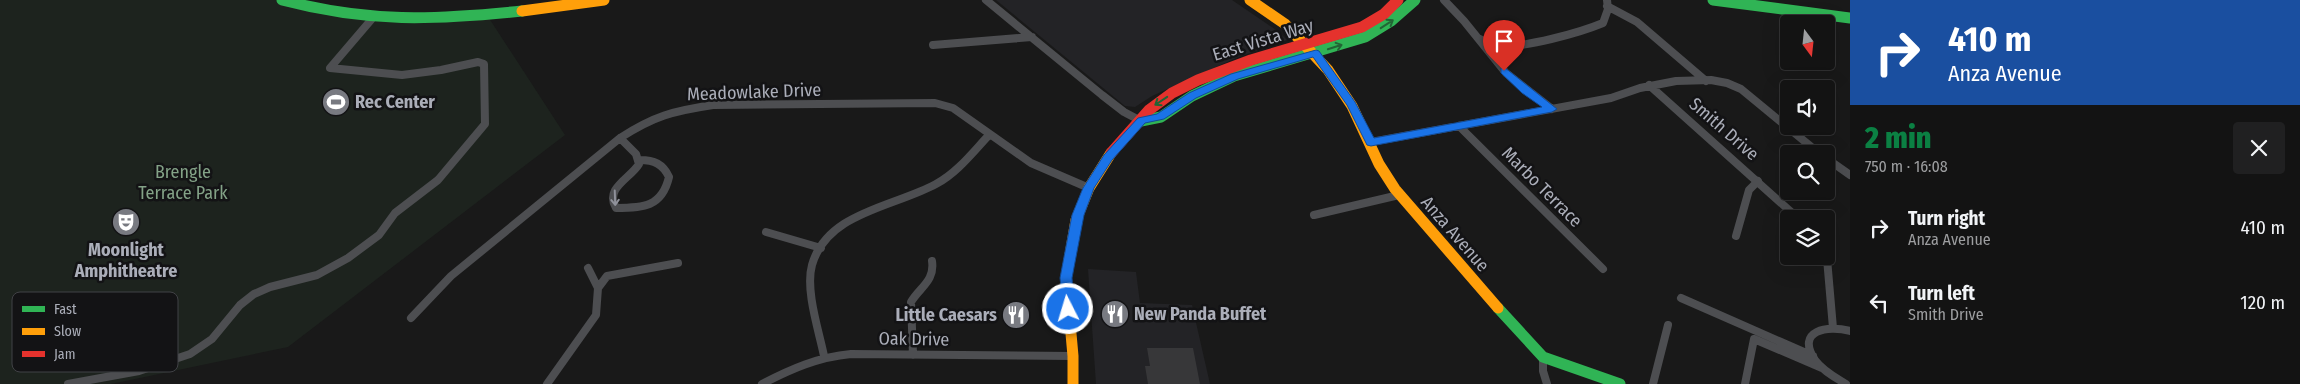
<!DOCTYPE html>
<meta charset="utf-8">
<style>
:root{--surface:#131313;--page:#202021;--text:#f1f3f6;--muted:#9d9ea0;--line:#323233;--accent:#0b8043}
body{margin:0;font-family:"Fira Sans Condensed",sans-serif;background:var(--page);color:var(--text);height:100vh;display:flex;flex-direction:column;font-size:19px;white-space:nowrap}
*{box-sizing:border-box;margin:0}
p{font-size:16px;color:var(--muted)}
.icon{flex:none;width:28px;height:28px;fill:none;stroke:currentColor;stroke-width:2;stroke-linecap:round;stroke-linejoin:round}
.map{position:relative;flex:1;overflow:hidden}
.side{display:flex;flex-direction:column;background:var(--surface);width:450px}
.side>*{flex:none}
.hud{background:#1a4fa0;color:#fff;overflow:hidden}
.needle{width:32px;rotate:165deg}
.tools{position:absolute;left:1780px;top:15px;display:grid;gap:10px}
.tools a{display:grid;place-items:center;width:55px;height:55px;border-radius:5px;background:var(--surface);box-shadow:0 5px 20px #0002,0 0 0 1px var(--line);font-size:25px}
.pin{position:absolute;display:grid;place-items:center;width:42px;height:42px;color:#fff;margin:-51px -21px;border-radius:50% 50% 50% 0;rotate:-45deg;box-shadow:0 0 5px #0007}
.pin .icon{rotate:45deg}
.me{position:absolute;width:55px;margin:-28px;rotate:355deg;stroke-linejoin:round;filter:drop-shadow(0 0 4px #0008)}
.turn{display:flex;align-items:center;gap:18px;height:105px;padding:0 15px;font-size:22px}
.turn .icon{width:65px;height:65px;stroke-width:2.5}
.turn b{display:block;font-size:35px;line-height:42px}
.round{display:grid;place-items:center;flex:none;width:52px;height:52px;border-radius:5px;background:var(--page)}
.headline{display:flex;align-items:center;justify-content:space-between;height:85px;padding:0 15px}
h1{font-size:30px;font-weight:800;line-height:38px;color:var(--accent)}
ul{padding:0;list-style:none}
li{display:flex;align-items:center;gap:15px;height:75px;padding:0 15px}
li div{flex:1}
li b{display:block;font-size:19px}
li em{font-style:normal}
main{display:flex;flex:1;min-height:0}
.map>svg:first-child{display:block}
.built{fill:#232326}
.green{fill:#1d231e}
.building{fill:#373739}
.lines{fill:none;stroke-linecap:round;stroke-linejoin:round}
.street{stroke:#4d4e51;stroke-width:8}
.fast{stroke:#30b455;stroke-width:11}
.slow{stroke:#ff9f0a;stroke-width:11}
.jam{stroke:#e5322d;stroke-width:11}
.oneway{stroke:#226435}
.oneway2{stroke:#8f919a}
.route{fill:#1a73e8;stroke:#114b97}
.labels{text-anchor:middle;stroke-width:5;stroke-linejoin:round;paint-order:stroke}
.street-label{font-size:18px;fill:#abaeb9;stroke:#131315}
.poi-label{font-size:18px;font-weight:bold;fill:#abaeb9;stroke:#131315;text-anchor:start}
.park-label{font-size:18px;fill:#83a287;stroke:#131315}
.key{fill:#131315;stroke:#414246;stroke-width:1}
.key-label{font-size:14px;fill:#abaeb9}
</style>
<main>
<div class="map">
<svg width="1850" height="384" viewBox="0 0 1850 384">
<rect width="100%" height="100%" fill="#191919"/>
<path class="built" d="M996,0H1232L1279,32L1287,40L1236,58L1152,96L1135,107L1125,106Z
M1088,269L1136,272L1140,303L1192,305L1210,384H1096Z"/>
<path class="green" d="M0,0H281L331,15H487L565,135L288,347L111,384H0Z"/>
<path class="building" d="M1147,348H1193L1200,384H1148L1145,366H1150Z"/>
<g class="lines">
<path class="street" d="M986,0L1102,95L1124,112L1141,121
M1444,0L1464,21L1506,73L1552,109
M1607,6L1637,22L1706,81
M1480,39C1486,42 1492,45 1498,46C1524,48 1579,33 1603,23L1608,9L1607,0
M933,45L1032,37
M1649,85L1799,219
M1459,126L1603,269
M620,138L636,154L639,164C631,178 604,188 616,208C643,208 662,207 669,177C663,164 654,160 640,160
M1371,142L1611,98L1640,88L1676,81L1711,80L1727,83L1741,89L1820,154
M1826,158L1850,175
M1314,215L1399,195
M766,232L821,248
M1736,236L1749,190L1758,181
M1826,247L1833,328
M588,268L598,288
M1681,298L1813,356
M411,318L451,276L620,138C654,116 673,111 713,105L935,103L953,108L1031,163L1089,188
M913,355L911,302C920,287 935,281 932,261
M824,356C819,331 805,290 812,265C827,212 894,207 936,184C957,173 973,152 989,135
M1543,357V371L1547,384
M68,384L139,371L190,354L212,339L240,305L254,294L270,287L317,275L348,258L379,235L395,213L438,180L485,124L484,64L478,62L441,70L402,75L330,68L371,20
M547,384L596,315L598,288L607,276L678,263
M762,384C791,369 818,357 851,354L1073,356
M1653,384L1668,325
M1745,384L1754,339L1822,368
M1846,384C1835,377 1823,371 1815,360C1795,330 1828,325 1850,331"/>
<path class="fast" d="M282,0C369,23 434,20 522,11
M1713,0L1850,18
M1141,121L1161,117L1192,96L1234,76L1365,37L1391,21L1415,0
M1498,308L1543,357L1620,384"/>
<path class="slow" d="M1250,0L1285,24L1328,70L1352,106L1379,164L1395,189L1498,308
M522,11L604,0
M1073,384V356L1066,278L1076,220L1089,188L1111,153"/>
<path class="jam" d="M1111,153L1149,110L1172,93L1198,80L1251,60L1362,27L1384,14L1398,0"/>
</g>
<defs><path id="oneway-shaft" d="M-6 0H5M1.5-3L5.5 0L1.5 3" fill="none" stroke-width="1.6" stroke-linecap="round" stroke-linejoin="round" transform="scale(1.25)"/></defs>
<g class="oneway">
<use href="#oneway-shaft" transform="translate(1387 24) rotate(-33)"/>
<use href="#oneway-shaft" transform="translate(1335 47) rotate(-18)"/>
<use href="#oneway-shaft" transform="translate(1161 101) rotate(146)"/>
</g>
<use class="oneway2" href="#oneway-shaft" transform="translate(615 198) rotate(88)"/>
<path class="route" d="M1316,50L1319,51L1355,102L1374,138L1542,107L1522,93L1501,73V68L1504,67L1557,109L1552,112L1371,146L1367,145L1347,105L1313,57L1238,79L1196,98L1164,119L1145,123L1112,160L1094,188L1084,215L1072,278L1075,309L1073,313H1064L1060,278L1072,215L1083,188L1104,155L1138,118L1157,114L1189,93L1231,74Z"/>
<defs>
<symbol id="stadium-disc" viewBox="-11 -11 22 22"><circle r="9.5" fill="#787a81" stroke="#131315"/><path d="M0-5a6.5 5 0 1 0 0 10a6.5 5 0 1 0 0-10ZM-3.5-1.8h7v3.6h-7Z" fill="#fff"/></symbol>
<symbol id="theatre-disc" viewBox="-11 -11 22 22"><circle r="9.5" fill="#787a81" stroke="#131315"/><path d="M-5-5.5Q0-4 5-5.5V0Q5 5 0 6Q-5 5-5 0ZM-3.3-2.5H-1v1.5H-3.3ZM1-2.5H3.3v1.5H1ZM-2.8 1Q0 5.5 2.8 1Z" fill="#fff"/></symbol>
<symbol id="restaurant-disc" viewBox="-11 -11 22 22"><circle r="9.5" fill="#787a81" stroke="#131315"/><path d="M-5-6h1v4h1v-4h1v4h1v-4h1v5L-1.5 .5V6h-2V.5L-5-1ZM5-6V6H3V1.5H1.5Q1.5-4 5-6Z" fill="#fff"/></symbol>
</defs>
<g fill-rule="evenodd">
<use href="#stadium-disc" x="320" y="86" width="32" height="32"/>
<use href="#theatre-disc" x="110" y="206" width="32" height="32"/>
<use href="#restaurant-disc" x="1099" y="298" width="32" height="32"/>
<use href="#restaurant-disc" x="1000" y="299" width="32" height="32"/>
</g>
<g class="labels">
<g class="street-label">
<text transform="translate(1263 40) rotate(-17)" y="6">East Vista Way</text>
<text transform="translate(754 92) rotate(-2)" y="6">Meadowlake Drive</text>
<text transform="translate(1724 129) rotate(41)" y="6">Smith Drive</text>
<text transform="translate(1542 187) rotate(45)" y="6">Marbo Terrace</text>
<text transform="translate(1455 234) rotate(49)" y="6">Anza Avenue</text>
<text transform="translate(914 339) rotate(1)" y="6">Oak Drive</text>
</g>
<g class="poi-label">
<text x="355" y="108">Rec Center</text>
<text x="126" y="256" text-anchor="middle">Moonlight<tspan x="126" dy="21">Amphitheatre</tspan></text>
<text x="1134" y="320">New Panda Buffet</text>
<text x="997" y="321" text-anchor="end">Little Caesars</text>
</g>
<g class="park-label">
<text x="183" y="178">Brengle<tspan x="183" dy="21">Terrace Park</tspan></text>
</g>
</g>
<rect x="12" y="292" width="166" height="80" rx="8" class="key"/>
<rect x="22" y="306" width="23" height="6" fill="#30b455"/>
<rect x="22" y="328" width="23" height="7" fill="#ff9f0a"/>
<rect x="22" y="351" width="23" height="6" fill="#e5322d"/>
<g class="key-label">
<text x="54" y="314">Fast</text>
<text x="54" y="336">Slow</text>
<text x="54" y="359">Jam</text>
</g>
</svg>
<div class="tools">
<a><svg class="needle" viewBox="-14 -14 28 28"><path d="M0-13l5 13h-10z" fill="#e53935"/><path d="M0 13l5-13h-10z" fill="#9d9ea0"/></svg></a>
<a><svg class="icon" aria-label="sound" viewBox="0 0 24 24"><path d="M4 9h4l5-4v14l-5-4H4zM17 9q2 3 0 6"/></svg></a>
<a><svg class="icon" aria-label="search" viewBox="0 0 24 24"><circle cx="10" cy="10" r="6"/><path d="M15 15l6 6"/></svg></a>
<a><svg class="icon" aria-label="layers" viewBox="0 0 24 24"><path d="M12 4l9 5-9 5-9-5zM3 14l9 5 9-5"/></svg></a>
</div>
<div class="pin" style="left:1504px;top:71px;background:#d93025"><svg class="icon" aria-label="arrive" viewBox="0 0 24 24"><path d="M6 21V4h12l-3 4 3 4H6"/></svg></div>
<svg class="me" style="left:1068px;top:309px" viewBox="-20 -20 40 40"><circle r="17" fill="#1a73e8" stroke="#fff" stroke-width="3"/><path d="M0-11L8 9 0 5-8 9z" fill="#fff"/></svg>
</div>
<section class="side">
<div class="hud">
<div class="turn"><svg class="icon" aria-label="right" viewBox="0 0 24 24"><path d="M7 20v-9h11M14 6l5 5-5 5"/></svg><div><b>410 m</b>Anza Avenue</div></div>
</div>
<div class="headline"><div><h1>2 min</h1><p>750 m · 16:08</p></div><a class="round"><svg class="icon" aria-label="close" viewBox="0 0 24 24"><path d="M6 6l12 12M18 6L6 18"/></svg></a></div>
<ul>
<li><svg class="icon" aria-label="right" viewBox="0 0 24 24"><path d="M7 20v-9h11M14 6l5 5-5 5"/></svg><div><b>Turn right</b><p>Anza Avenue</p></div><em>410 m</em></li>
<li><svg class="icon" aria-label="left" viewBox="0 0 24 24"><path d="M17 20v-9H6M10 6l-5 5 5 5"/></svg><div><b>Turn left</b><p>Smith Drive</p></div><em>120 m</em></li>
</ul>
</section>
</main>
